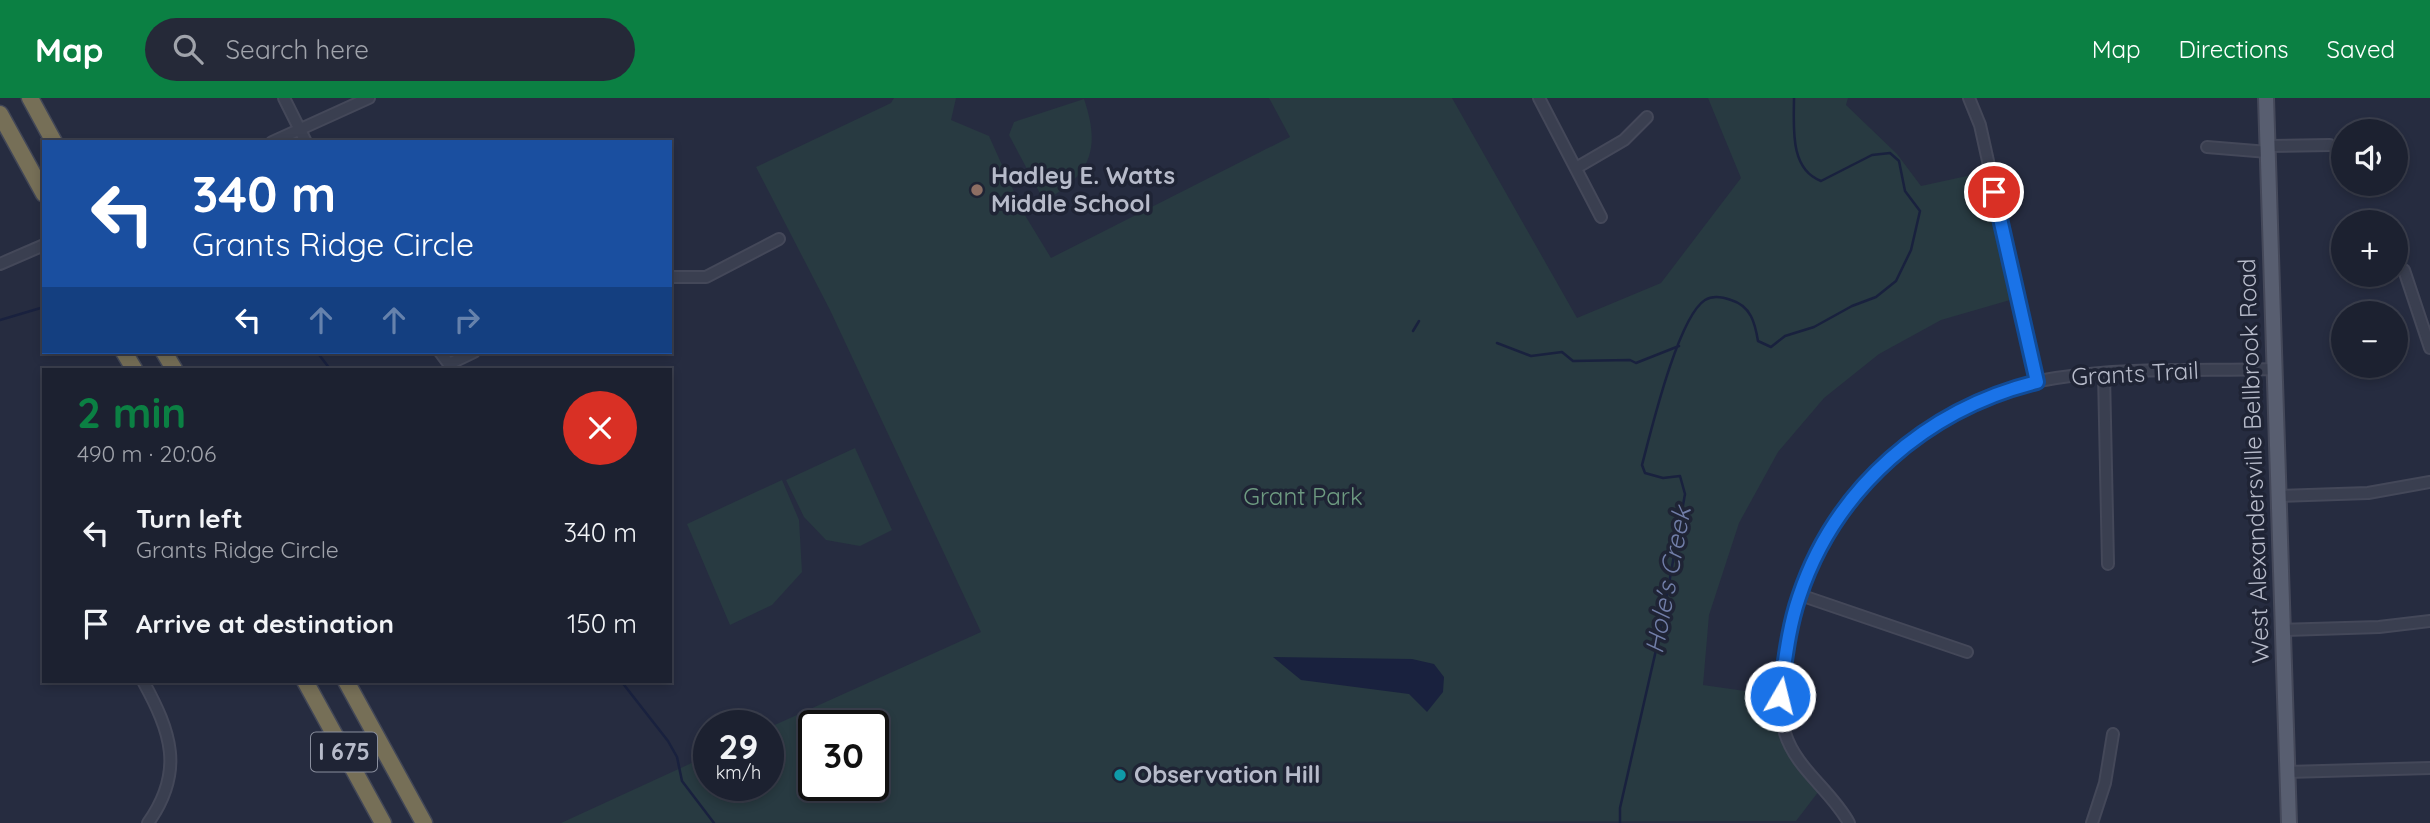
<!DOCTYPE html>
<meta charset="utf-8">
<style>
:root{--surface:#1c2130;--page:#252938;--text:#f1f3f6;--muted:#a0a3ab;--line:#3a3e4c;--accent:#0b8043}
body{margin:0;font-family:Quicksand,sans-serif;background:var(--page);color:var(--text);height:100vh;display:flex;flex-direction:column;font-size:26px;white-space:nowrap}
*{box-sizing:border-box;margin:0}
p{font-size:23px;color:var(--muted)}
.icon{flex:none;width:38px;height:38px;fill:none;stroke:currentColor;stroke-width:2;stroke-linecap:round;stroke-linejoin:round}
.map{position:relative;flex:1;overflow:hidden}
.panel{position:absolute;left:42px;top:270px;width:630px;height:315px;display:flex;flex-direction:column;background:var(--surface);border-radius:0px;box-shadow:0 4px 10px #0003,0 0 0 2px var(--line)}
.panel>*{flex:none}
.hud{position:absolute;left:42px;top:42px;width:630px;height:214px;border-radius:0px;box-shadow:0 4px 10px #0003,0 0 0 2px var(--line);background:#1a4fa0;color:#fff;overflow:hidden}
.tools{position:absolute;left:2331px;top:21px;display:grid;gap:14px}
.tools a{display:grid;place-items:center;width:77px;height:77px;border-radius:50%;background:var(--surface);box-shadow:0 4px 10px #0003,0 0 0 2px var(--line);font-size:35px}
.speed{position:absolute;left:693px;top:612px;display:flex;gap:14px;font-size:35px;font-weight:700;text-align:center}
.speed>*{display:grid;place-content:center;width:91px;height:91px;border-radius:50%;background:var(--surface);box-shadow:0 4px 10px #0003,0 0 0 2px var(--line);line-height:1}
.speed small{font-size:18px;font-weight:400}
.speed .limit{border:4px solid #111;border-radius:10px;background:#fff;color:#111}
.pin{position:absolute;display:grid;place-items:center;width:60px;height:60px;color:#fff;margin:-30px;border:4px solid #fff;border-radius:50%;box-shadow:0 2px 7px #0007}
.me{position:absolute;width:77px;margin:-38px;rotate:8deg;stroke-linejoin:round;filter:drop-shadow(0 0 5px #0008)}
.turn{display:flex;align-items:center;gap:24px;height:147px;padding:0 35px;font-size:32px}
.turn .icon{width:91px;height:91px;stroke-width:2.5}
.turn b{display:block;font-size:49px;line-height:60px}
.lanes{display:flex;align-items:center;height:66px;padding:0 35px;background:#0003;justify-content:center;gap:35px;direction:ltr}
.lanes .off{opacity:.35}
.round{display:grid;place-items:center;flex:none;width:74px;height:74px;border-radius:37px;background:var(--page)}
.headline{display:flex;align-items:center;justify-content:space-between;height:119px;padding:0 35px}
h1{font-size:42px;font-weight:700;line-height:52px;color:var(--accent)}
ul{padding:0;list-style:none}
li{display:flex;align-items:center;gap:21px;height:91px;padding:0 35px}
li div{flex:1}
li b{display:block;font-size:26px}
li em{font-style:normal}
header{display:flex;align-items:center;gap:42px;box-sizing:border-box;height:98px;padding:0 35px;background:var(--accent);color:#fff}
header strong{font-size:33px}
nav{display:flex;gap:38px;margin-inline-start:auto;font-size:24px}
.search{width:490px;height:63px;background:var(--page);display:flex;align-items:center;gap:18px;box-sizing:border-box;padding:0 24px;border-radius:38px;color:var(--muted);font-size:26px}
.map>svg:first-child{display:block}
.green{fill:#283a41;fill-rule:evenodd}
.water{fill:#19213e}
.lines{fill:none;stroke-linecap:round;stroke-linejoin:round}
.stream{stroke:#19213e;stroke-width:2.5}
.minor-casing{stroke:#444859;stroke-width:14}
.major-casing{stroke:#444859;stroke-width:18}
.highway-casing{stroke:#424757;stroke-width:19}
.minor{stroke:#3a3f50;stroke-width:10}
.major{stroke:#585e70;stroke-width:14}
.highway{stroke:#766f57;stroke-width:16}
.route-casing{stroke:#114b97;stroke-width:18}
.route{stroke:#1a73e8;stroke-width:12}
.education-dot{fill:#8d6e63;stroke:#1f2435;stroke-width:2.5}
.culture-dot{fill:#0f9aa8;stroke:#1f2435;stroke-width:2.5}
.labels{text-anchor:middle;stroke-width:7;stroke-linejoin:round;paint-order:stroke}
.shield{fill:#1f2435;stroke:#898e9d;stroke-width:2}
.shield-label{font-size:23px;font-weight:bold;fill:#b7bbca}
.poi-label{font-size:24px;font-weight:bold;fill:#b7bbca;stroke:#1f2435;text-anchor:start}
.street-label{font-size:24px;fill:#b7bbca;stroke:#1f2435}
.park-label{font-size:24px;fill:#6e9b81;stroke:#1f2435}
.water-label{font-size:26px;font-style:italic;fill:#717ea8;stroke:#1f2435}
</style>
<header>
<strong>Map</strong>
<div class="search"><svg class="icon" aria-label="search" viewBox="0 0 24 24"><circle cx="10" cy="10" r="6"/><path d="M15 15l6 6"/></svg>Search here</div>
<nav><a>Map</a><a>Directions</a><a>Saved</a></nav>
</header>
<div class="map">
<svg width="2430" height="725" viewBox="0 0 2430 725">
<rect width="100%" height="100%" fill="#262c40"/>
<path class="green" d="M894,0H956L951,22L989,38L1023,114L1051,160L1290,39L1269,0H1452L1577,220L1661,185L1741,80L1708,0H1848L1846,7L1897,56L1921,88L1990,73L2017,200L1941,222L1879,256L1824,300L1778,354L1739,425L1709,517L1703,587L1780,598L1786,638L1822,689L1796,723L561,725L709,657V688H768V630L981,534L830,212L756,69L891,5ZM814,628H873V688H814Z
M1084,1C1101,51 1091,77 1044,103L1009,37L1014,24Z
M855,350L892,432L860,448L826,442L804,419L786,382Z
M782,382L799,422L802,474L772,507L730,527L687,426Z"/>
<path class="water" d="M1273,559L1412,561L1434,566L1444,579L1443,594L1427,614L1409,596L1301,582Z"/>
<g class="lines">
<path class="stream" d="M0,222L44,209
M1413,233L1419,223
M1497,245L1531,258L1562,254L1573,263L1630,262L1636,265L1679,248
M317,254L330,271
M621,583L668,643L677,659L682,683L714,725
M1620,725V710L1661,530L1685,396L1680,378L1663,380L1645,375L1642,367C1651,333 1678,219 1705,202C1713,197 1723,199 1731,202C1751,208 1755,225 1758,243L1771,249L1785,238L1814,229L1852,208L1876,199L1896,183L1911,152L1920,113L1905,93L1899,63L1890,55L1872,57L1821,83C1789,71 1794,28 1794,0"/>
<defs>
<path id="minor" d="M284,0L306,44
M1539,0L1601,119
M1969,0L1980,27L2037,284
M272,44L369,0
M2268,48L2330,47
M2207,49L2268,54
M1576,70L1624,42L1647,19
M0,166L44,147
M2404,172L2430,250
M670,179H706L779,141
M440,254L449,266L474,254
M2104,276L2108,466
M2278,398L2368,395L2430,384
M1800,497L1967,554
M2282,532L2379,529L2430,523
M143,583C171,634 185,673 148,725
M2287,674L2430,670
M1849,725C1831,692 1796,671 1785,635C1772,593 1789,524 1805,485C1848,378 1941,298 2056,280C2127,269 2202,273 2273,271
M2092,725L2105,685L2113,636"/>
<path id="major" d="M2266,0L2289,725"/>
<path id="highway" d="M30,0L54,44
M0,16L44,96
M124,254L134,271
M164,254L174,271
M305,583L383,725
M346,583L424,725"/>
</defs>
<use href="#minor" class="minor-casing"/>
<use href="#major" class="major-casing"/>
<use href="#highway" class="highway-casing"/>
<use href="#minor" class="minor"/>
<use href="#major" class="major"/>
<use href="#highway" class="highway"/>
</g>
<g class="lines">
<defs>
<path id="route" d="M1780,598C1785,565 1788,531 1799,499C1835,390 1927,311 2037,284L1994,94"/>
</defs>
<use href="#route" class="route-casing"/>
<use href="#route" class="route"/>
</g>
<circle class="education-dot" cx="977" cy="92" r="7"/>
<circle class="culture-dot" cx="1120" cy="677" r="7"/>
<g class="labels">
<rect class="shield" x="311" y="634.5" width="66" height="39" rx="5"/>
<g class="shield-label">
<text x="344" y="662">I 675</text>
</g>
<g class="poi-label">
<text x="991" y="86">Hadley E. Watts<tspan x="991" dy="28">Middle School</tspan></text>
<text x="1134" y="685">Observation Hill</text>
</g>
<g class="street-label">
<text transform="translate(2135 276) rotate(-3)" y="8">Grants Trail</text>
<text transform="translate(2254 363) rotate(-92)" y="8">West Alexandersville Bellbrook Road</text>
</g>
<g class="park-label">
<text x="1303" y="407">Grant Park</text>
</g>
<g class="water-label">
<text transform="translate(1668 482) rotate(-79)" y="9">Hole's Creek</text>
</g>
</g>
</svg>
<div class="tools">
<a><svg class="icon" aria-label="sound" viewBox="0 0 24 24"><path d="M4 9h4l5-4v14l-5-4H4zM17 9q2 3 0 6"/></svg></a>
<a>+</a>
<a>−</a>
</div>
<div class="speed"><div>29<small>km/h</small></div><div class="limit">30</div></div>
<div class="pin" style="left:1994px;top:94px;background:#d93025"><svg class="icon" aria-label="arrive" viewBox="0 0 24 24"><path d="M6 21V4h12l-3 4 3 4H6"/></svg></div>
<svg class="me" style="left:1780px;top:598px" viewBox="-20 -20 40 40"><circle r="17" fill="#1a73e8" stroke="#fff" stroke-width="3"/><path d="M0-11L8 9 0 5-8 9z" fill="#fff"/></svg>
<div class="hud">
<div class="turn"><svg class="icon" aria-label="left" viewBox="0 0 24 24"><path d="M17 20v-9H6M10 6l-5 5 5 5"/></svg><div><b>340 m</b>Grants Ridge Circle</div></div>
<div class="lanes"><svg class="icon" aria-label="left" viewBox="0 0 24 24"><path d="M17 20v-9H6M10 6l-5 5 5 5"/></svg><svg class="icon off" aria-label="ahead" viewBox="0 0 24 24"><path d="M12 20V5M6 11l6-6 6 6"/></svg><svg class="icon off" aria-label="ahead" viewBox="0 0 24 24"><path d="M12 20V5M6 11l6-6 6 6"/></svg><svg class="icon off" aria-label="right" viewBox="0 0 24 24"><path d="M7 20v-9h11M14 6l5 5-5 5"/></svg></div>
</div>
<section class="panel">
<div class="headline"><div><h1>2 min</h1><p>490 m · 20:06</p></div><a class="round" style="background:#d93025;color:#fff"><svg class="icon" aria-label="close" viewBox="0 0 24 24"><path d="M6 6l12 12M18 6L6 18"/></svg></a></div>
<ul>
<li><svg class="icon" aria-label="left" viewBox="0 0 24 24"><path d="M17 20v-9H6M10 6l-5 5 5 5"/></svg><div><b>Turn left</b><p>Grants Ridge Circle</p></div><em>340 m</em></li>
<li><svg class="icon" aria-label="arrive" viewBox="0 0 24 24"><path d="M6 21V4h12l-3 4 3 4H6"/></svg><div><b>Arrive at destination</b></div><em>150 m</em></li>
</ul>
</section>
</div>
